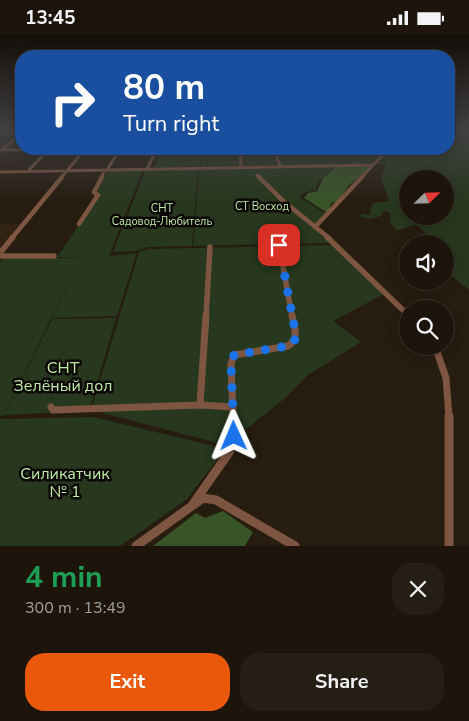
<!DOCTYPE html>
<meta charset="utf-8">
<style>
:root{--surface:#1d150c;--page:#251e15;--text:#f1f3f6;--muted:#a09f9d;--line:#3b342d;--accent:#ea580c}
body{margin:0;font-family:"Nunito Sans",sans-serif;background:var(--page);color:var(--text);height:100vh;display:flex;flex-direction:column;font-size:19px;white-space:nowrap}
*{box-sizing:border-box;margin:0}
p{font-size:16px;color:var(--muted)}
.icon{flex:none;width:28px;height:28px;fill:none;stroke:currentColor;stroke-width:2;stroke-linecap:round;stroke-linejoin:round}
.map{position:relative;height:511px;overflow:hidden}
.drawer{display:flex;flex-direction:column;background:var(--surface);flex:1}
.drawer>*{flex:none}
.banner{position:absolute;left:15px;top:15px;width:440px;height:105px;border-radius:20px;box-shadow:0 2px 12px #0003,0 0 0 1px var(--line);background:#1a4fa0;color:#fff;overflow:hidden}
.needle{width:32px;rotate:67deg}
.controls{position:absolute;left:399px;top:135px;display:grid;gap:10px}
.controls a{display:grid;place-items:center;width:55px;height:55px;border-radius:50%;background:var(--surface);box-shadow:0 2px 12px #0003,0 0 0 1px var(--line);font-size:25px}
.pin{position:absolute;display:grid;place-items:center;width:42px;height:42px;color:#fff;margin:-21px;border-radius:10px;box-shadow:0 2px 8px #0006}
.me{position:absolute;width:55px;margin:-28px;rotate:359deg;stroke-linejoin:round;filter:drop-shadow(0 0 4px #0008)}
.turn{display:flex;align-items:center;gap:18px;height:105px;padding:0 25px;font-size:22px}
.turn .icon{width:65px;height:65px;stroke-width:2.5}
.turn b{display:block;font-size:35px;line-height:42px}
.round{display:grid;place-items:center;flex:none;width:52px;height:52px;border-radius:20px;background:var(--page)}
.headline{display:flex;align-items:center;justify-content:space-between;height:85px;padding:0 25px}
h1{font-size:30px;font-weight:700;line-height:38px;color:#1e9e55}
.action{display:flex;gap:10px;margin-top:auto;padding:10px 25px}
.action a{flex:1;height:58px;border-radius:20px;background:var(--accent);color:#fff;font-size:20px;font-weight:700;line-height:58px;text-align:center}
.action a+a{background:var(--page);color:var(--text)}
.status{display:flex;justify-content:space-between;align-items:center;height:35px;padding:0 25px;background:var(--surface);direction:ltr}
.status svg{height:14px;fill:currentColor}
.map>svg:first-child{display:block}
.built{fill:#322212}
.green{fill:#27381e;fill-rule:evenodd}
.forest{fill:#375527}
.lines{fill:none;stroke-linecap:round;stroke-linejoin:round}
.minor-far4{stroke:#7e5540;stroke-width:3}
.minor-far3{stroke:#7e5540;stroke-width:4.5}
.minor-far2{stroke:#7e5540;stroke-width:5.5}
.minor-far1{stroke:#7e5540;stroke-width:7}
.minor{stroke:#7e5540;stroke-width:9}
.route{stroke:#1a73e8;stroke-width:9;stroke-dasharray:0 16.2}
.labels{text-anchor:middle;stroke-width:5;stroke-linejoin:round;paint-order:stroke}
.far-park-label{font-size:11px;fill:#bbeda4;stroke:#0c0704}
.near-park-label{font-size:16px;fill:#bbeda4;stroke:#0c0704}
</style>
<div class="status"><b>13:45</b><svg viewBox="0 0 49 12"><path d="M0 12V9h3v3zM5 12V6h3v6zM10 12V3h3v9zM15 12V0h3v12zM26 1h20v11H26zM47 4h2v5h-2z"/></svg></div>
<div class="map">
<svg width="469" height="511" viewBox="0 0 469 511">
<rect width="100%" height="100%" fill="#271c10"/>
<path class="built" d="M0,189H23L0,218Z"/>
<path class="green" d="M449,96H469V255L448,238L450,225L445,221V209H435L420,192L414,190L397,196L390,187L391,179L387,176L383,177L381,181L370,184L361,182V179L371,180L370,174L373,168L389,166L381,143L386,129L281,130L275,114H449ZM408,144H445V181H408Z
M160,114H208L207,131L154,133Z
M210,114H273L278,130L208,131Z
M333,132L317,149L316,155L306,157L299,162L325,178L313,191L330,208L193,211L199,133Z
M198,133L192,211L148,212L136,216L113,217L146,134Z
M143,135L109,221L135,218L136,220L117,281L52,283L70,245L3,381H0V227L2,224L94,222H57L100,160L98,155L107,136Z
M333,210L384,259L333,286L361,307L308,340L284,364L226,410L91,375L139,217L149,214Z
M116,283L89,376L4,380L52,284Z
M93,382L222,413L220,421L187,464L120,511H0V384Z"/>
<path class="forest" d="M335,132H371L348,151L338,167L331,168L329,179L304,163L308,158L317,156L323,143Z
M223,476L253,497L245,511H153L196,478L205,483Z"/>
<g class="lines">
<path class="minor-far4" d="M0,97H21
M240,114L241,132
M274,114L280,131
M0,115L85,114
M1,115L21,99
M120,115L157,114
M147,134L157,114
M107,135L120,114
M28,136L49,114
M0,137L373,130
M257,140L260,143
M61,143L85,114
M101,143L105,135
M361,143L388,114"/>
<path class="minor-far3" d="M259,142L282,165L329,203
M79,189L98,160L94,157L102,142
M315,192L362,142
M12,203L62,142"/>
<path class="minor-far2" d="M327,202L408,280
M279,210L292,281
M0,218L13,202
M0,221H54
M206,281L210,212"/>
<path class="minor-far1" d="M435,311L446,343L449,382
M200,370L206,280
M51,372L53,375L200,370L233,372
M233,382L231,329L234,320L288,311C300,303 294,292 292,280"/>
<path class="minor" d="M449,381V511
M193,469L230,416L234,401L233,381
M136,511L203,463L216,465L295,511"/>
</g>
<linearGradient id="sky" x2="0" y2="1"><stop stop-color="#150f09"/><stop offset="0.57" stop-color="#414042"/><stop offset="1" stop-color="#414042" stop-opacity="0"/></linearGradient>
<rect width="469" height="167" fill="url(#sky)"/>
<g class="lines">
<path class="route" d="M234,401L231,329L234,320L288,311L294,307L296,301L279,210"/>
</g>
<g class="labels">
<g class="far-park-label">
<text x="262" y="175">СТ Восход</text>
<text x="162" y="177">СНТ<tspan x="162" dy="13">Садовод-Любитель</tspan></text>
</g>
<g class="near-park-label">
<text x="63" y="338">СНТ<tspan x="63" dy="18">Зелёный дол</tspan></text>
<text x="65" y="444">Силикатчик<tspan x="65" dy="18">№ 1</tspan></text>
</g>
</g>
</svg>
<div class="controls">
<a><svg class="needle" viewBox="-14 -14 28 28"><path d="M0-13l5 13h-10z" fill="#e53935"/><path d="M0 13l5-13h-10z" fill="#a09f9d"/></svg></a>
<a><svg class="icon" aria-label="sound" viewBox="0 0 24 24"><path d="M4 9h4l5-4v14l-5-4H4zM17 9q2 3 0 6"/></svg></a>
<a><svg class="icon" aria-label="search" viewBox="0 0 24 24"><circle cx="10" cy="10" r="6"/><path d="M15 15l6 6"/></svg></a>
</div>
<div class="pin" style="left:279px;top:210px;background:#d93025"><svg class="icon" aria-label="arrive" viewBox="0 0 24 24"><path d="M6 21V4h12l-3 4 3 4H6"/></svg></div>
<svg class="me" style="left:234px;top:401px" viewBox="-20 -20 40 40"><path d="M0-17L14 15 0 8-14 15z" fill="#1a73e8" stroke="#fff" stroke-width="4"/></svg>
<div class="banner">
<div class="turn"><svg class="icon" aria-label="right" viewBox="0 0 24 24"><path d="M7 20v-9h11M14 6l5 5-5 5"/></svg><div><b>80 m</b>Turn right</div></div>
</div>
</div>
<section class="drawer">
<div class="headline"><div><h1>4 min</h1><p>300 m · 13:49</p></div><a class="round"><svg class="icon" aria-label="close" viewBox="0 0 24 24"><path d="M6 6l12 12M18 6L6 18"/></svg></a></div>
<div class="action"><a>Exit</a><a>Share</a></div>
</section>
